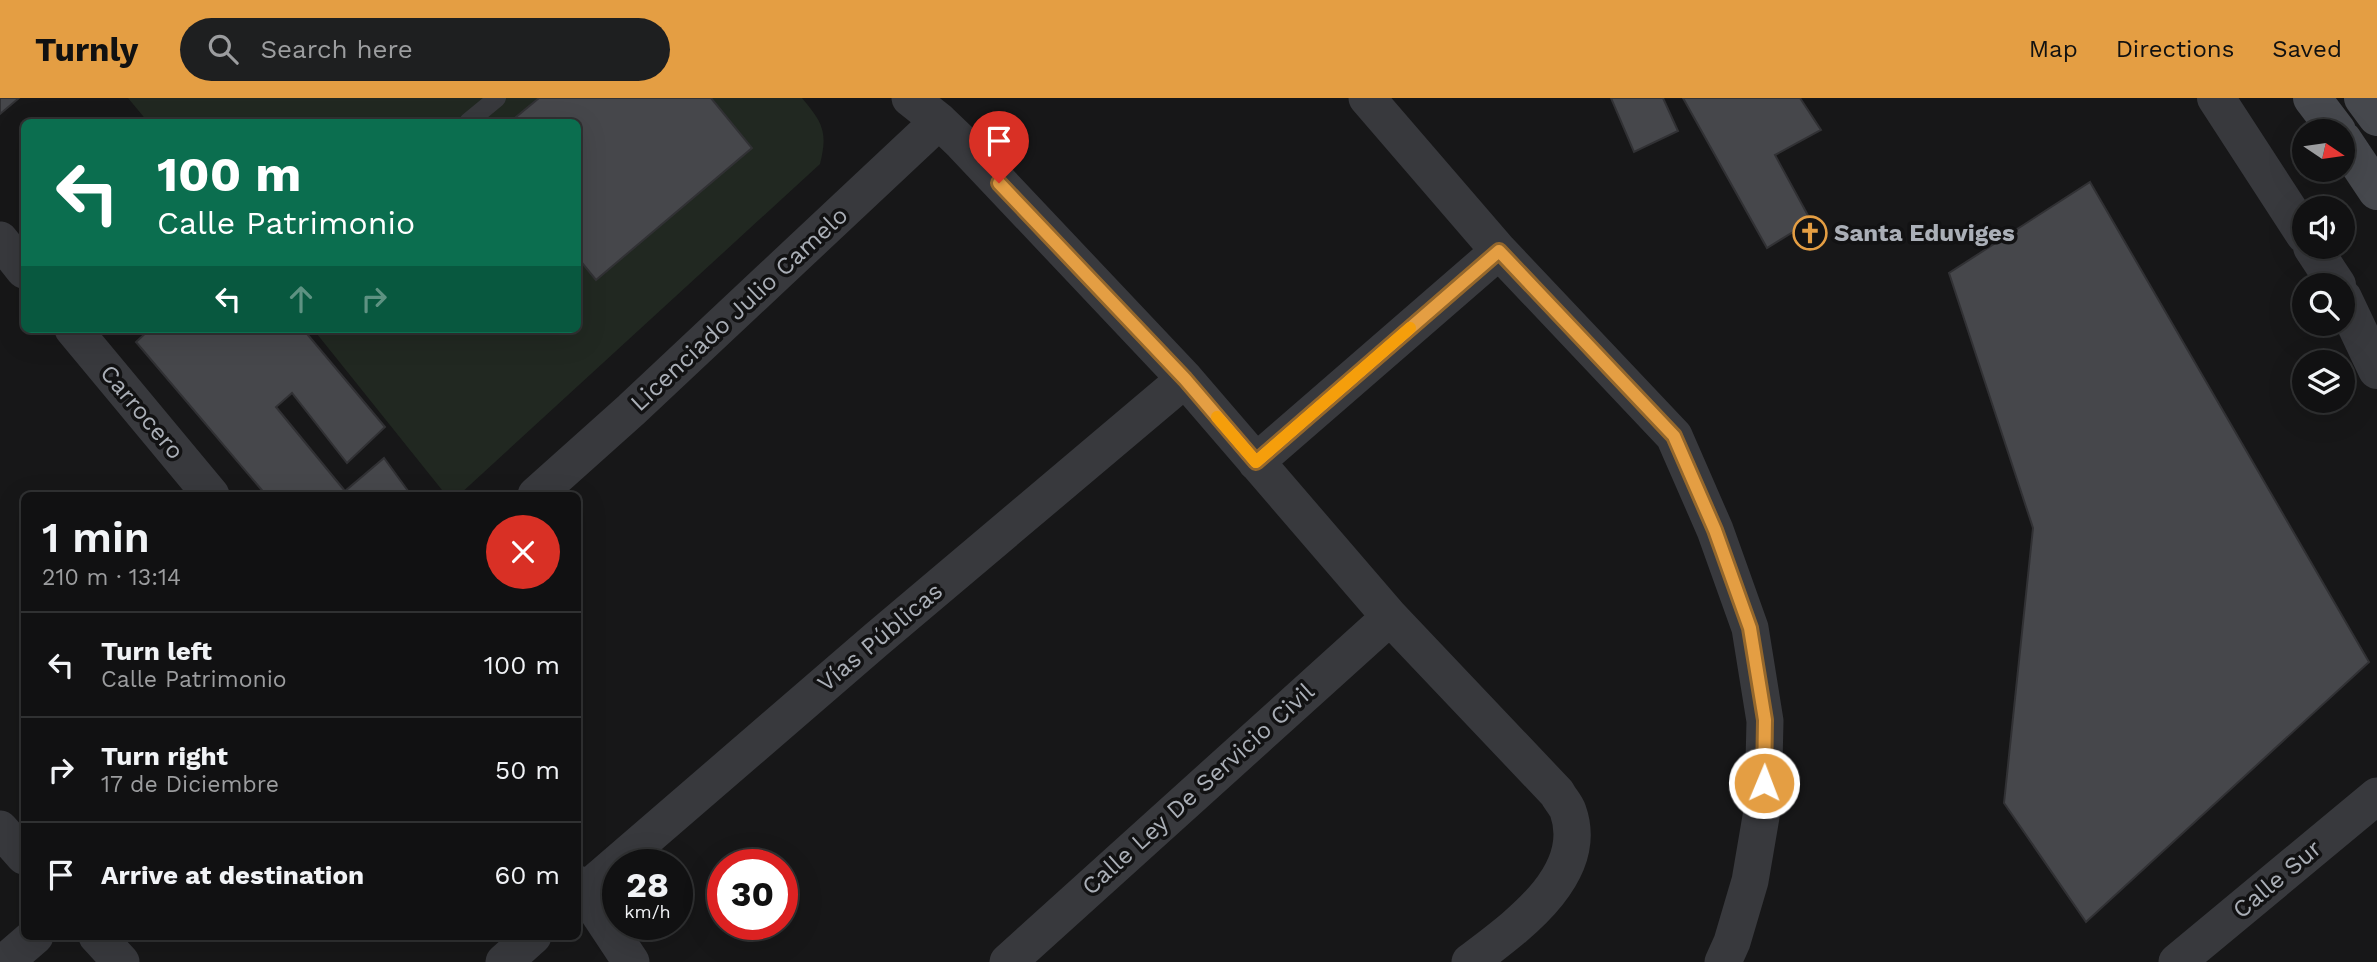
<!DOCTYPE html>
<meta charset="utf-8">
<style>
:root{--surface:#111112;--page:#1e1f20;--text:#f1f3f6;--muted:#9c9d9f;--line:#303132;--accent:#e49e43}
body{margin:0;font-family:"Work Sans",sans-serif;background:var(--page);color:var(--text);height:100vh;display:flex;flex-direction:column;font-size:26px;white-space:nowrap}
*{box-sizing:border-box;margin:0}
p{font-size:23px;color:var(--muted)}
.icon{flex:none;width:38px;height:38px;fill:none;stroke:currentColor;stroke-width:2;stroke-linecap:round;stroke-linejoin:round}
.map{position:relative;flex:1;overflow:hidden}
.details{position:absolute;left:21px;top:394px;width:560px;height:448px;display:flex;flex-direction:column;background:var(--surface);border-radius:10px;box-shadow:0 7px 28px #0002,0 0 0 2px var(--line)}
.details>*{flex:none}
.hud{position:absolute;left:21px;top:21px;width:560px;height:214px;border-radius:10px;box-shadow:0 7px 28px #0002,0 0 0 2px var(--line);background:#0b6e4f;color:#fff;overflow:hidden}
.needle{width:46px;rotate:103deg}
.buttons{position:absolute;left:2292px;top:21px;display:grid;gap:14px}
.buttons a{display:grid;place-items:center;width:63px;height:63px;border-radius:50%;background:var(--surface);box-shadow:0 7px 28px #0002,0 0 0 2px var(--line);font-size:35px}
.speed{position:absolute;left:602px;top:751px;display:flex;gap:14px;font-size:35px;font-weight:700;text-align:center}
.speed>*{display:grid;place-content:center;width:91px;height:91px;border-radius:50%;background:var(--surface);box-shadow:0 7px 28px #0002,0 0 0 2px var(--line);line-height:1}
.speed small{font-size:18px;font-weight:400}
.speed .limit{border:10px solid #d22;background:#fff;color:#111}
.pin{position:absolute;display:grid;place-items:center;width:60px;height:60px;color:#fff;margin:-72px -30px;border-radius:50% 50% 50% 0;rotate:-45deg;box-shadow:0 0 7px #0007}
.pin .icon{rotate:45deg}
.me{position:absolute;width:77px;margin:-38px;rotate:1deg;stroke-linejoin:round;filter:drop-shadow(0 0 5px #0008)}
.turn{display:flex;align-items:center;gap:24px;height:147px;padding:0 21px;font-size:32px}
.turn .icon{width:91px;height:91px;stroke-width:2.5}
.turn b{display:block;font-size:49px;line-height:60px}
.lanes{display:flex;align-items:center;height:66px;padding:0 21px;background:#0003;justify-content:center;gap:35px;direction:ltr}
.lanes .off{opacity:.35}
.round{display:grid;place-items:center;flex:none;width:74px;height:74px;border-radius:37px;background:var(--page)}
.headline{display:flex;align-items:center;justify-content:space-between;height:119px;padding:0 21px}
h1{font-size:42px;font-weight:600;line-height:52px}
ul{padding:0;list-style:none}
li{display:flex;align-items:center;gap:21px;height:105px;padding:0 21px;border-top:2px solid var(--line)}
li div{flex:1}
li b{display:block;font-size:26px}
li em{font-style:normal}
header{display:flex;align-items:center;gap:42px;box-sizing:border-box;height:98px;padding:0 35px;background:var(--accent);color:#111}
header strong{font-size:33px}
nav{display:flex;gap:38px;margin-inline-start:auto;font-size:24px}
.search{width:490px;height:63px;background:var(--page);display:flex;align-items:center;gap:18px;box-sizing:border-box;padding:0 24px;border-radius:38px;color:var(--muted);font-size:26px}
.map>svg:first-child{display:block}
.green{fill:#212821}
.building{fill:#46474b;stroke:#313134;stroke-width:2}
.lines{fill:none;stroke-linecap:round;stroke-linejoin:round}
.service{stroke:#38393d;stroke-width:18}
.minor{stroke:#38393d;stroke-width:37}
.tertiary{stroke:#38393d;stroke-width:38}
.secondary{stroke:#46484d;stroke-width:38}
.route-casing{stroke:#94672c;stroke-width:18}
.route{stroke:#e49e43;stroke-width:12}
.slow{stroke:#f59e0b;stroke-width:12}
.labels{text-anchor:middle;stroke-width:7;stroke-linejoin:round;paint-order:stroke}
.poi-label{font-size:24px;font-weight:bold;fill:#aaafb7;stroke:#121213;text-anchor:start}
.street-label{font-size:24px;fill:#aaafb7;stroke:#121213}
</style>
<header>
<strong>Turnly</strong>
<div class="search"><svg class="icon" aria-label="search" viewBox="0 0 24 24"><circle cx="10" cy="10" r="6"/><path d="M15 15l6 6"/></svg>Search here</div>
<nav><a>Map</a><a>Directions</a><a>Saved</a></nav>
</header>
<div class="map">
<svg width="2377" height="864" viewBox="0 0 2377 864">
<rect width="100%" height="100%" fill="#171718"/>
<path class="green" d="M128,0H802C823,25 828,34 820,66L459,397H446L313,231H578V24H148Z"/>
<path class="building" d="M0,0H19L0,16Z
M539,0H711L752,50L596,182L578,160V24H510Z
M1611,0H1663L1678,33L1634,54Z
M1683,0H1800L1821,32L1775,57L1811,123L1767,150Z
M2090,84L2369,564L2086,824L2004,705L2033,430L1949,175Z
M150,231H303L385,329L347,365L292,295L276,309L345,393L384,360L411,397H266L136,244Z"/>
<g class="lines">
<path class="service" d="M468,24L497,0"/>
<path class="minor" d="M910,0L939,23L962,45L1185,281L1390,519L1557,695C1560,701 1566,707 1568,713C1591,778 1513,831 1470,864
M1367,0L1499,153L1674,338L1715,432L1750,530L1765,623L1763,707L1750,783L1732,844L1723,864
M0,142L24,172
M73,231L211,397
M1256,364L1499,153
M536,397L631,312L939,23
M0,731L24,758
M578,786L584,793L631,864
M578,799L877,541L1185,281
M97,838L121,864
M5,864L35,838
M504,864L533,838
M1008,864L1390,519
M2177,864L2377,698"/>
<path class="tertiary" d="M2216,0L2305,137
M2312,149L2337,187
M2343,200L2377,272"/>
<path class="secondary" d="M2312,0L2337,33
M2363,0L2377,19
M2343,42L2377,93"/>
</g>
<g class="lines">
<defs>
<path id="route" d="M999,85L1185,281L1256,364L1499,153L1674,338L1715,432L1750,530L1765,622L1764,685"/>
</defs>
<use href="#route" class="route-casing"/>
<use href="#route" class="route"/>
<path class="slow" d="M1217,319L1256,364L1410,230"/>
</g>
<defs>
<symbol id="church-ring" viewBox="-11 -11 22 22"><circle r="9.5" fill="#121213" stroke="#e49e43" stroke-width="1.5"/><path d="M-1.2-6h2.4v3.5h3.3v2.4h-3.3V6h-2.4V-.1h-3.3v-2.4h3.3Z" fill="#e49e43"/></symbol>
</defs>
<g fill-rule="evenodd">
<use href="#church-ring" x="1791" y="116" width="38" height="38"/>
</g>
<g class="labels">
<g class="poi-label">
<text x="1834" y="143">Santa Eduviges</text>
</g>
<g class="street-label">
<text transform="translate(739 211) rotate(-43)" y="8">Licenciado Julio Camelo</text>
<text transform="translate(142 314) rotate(50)" y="8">Carrocero</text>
<text transform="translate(880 539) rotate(-40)" y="8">Vías Públicas</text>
<text transform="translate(1198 691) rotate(-42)" y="8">Calle Ley De Servicio Civil</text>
<text transform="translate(2277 781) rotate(-40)" y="8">Calle Sur</text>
</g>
</g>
</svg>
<div class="buttons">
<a><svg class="needle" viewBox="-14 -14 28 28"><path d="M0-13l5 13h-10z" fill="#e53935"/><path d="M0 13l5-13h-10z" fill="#9c9d9f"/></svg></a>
<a><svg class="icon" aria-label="sound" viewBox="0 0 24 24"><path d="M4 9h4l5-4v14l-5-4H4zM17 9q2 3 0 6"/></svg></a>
<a><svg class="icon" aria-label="search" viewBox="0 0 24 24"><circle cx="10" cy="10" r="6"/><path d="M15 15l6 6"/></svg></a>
<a><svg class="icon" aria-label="layers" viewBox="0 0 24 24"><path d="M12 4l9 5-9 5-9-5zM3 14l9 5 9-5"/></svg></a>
</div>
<div class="speed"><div>28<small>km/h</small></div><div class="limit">30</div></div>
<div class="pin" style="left:999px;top:85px;background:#d93025"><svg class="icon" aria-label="arrive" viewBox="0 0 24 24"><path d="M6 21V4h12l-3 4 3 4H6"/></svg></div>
<svg class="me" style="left:1764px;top:685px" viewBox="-20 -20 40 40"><circle r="17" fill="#e49e43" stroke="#fff" stroke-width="3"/><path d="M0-11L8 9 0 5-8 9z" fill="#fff"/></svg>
<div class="hud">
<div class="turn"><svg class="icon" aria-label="left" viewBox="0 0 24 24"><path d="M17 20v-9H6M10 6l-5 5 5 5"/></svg><div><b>100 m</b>Calle Patrimonio</div></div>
<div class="lanes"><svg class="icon" aria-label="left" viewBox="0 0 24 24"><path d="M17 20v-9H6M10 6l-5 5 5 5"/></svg><svg class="icon off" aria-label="ahead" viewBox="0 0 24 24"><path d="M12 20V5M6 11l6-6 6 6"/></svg><svg class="icon off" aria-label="right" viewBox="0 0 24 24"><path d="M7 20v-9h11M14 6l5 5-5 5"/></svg></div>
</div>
<section class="details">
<div class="headline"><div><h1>1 min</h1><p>210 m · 13:14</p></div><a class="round" style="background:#d93025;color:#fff"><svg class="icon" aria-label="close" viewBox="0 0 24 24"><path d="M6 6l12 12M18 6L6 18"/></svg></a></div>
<ul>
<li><svg class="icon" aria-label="left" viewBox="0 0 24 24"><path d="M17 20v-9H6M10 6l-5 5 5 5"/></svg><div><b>Turn left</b><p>Calle Patrimonio</p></div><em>100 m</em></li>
<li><svg class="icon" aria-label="right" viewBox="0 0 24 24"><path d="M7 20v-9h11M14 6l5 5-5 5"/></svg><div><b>Turn right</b><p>17 de Diciembre</p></div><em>50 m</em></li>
<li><svg class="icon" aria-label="arrive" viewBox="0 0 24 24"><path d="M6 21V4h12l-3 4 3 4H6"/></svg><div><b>Arrive at destination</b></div><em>60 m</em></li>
</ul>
</section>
</div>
